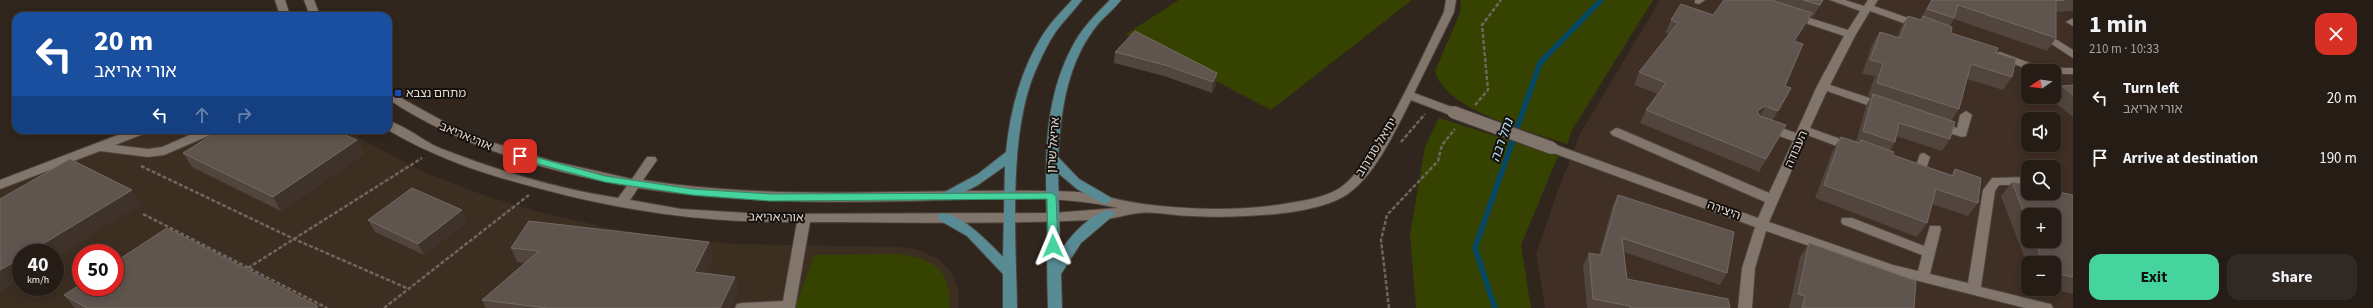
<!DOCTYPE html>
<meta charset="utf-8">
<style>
:root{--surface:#251c16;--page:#312923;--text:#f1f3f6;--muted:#a3a1a1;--line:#423a35;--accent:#46d49e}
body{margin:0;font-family:"Source Sans 3","Noto Sans Hebrew",sans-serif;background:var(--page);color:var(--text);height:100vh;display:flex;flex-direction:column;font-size:15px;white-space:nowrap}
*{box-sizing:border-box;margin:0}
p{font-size:13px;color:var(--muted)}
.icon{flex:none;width:22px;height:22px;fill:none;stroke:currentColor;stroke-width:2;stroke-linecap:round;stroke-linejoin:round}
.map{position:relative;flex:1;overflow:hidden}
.sheet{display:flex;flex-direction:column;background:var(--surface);width:300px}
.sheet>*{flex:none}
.guide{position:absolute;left:12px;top:12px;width:380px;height:122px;border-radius:12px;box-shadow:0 2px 10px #0003,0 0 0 1px var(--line);background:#1a4fa0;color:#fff;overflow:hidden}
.needle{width:26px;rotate:257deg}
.tools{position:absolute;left:2021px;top:64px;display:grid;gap:8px}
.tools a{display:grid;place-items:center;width:40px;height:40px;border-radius:8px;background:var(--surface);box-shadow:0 2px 10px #0003,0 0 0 1px var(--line);font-size:20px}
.speed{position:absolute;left:12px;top:244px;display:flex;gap:8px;font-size:20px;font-weight:700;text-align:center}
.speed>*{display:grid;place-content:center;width:52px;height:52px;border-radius:50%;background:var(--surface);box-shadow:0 2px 10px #0003,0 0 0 1px var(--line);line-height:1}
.speed small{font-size:10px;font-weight:400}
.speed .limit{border:6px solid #d22;background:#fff;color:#111}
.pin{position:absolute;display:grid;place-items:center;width:34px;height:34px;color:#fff;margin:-17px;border-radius:8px;box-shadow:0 2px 6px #0006}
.me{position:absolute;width:44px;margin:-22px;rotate:359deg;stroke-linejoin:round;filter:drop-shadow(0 0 3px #0008)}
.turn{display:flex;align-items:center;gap:14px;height:84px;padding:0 16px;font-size:18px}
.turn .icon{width:52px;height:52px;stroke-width:2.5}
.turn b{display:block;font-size:28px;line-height:34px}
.lanes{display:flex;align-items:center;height:38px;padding:0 16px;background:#0003;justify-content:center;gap:20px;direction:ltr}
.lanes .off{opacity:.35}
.round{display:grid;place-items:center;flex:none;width:42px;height:42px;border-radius:12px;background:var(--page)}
.summary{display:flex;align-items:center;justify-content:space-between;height:68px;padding:0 16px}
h1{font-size:24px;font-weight:700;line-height:30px}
.button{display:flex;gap:8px;margin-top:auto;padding:8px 16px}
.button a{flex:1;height:46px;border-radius:12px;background:var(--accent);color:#111;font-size:16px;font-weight:700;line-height:46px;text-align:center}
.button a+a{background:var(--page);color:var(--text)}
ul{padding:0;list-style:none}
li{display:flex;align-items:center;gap:12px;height:60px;padding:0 16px}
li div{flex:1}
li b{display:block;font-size:15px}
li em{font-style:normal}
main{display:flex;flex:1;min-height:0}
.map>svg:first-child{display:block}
.built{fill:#3d2e22;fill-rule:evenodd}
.industrial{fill:#3f2f25;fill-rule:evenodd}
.green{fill:#364200}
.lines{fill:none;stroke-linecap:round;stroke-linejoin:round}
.stream{stroke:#064764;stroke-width:5.5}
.minor-casing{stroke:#4c443d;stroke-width:2}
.major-casing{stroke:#4c443d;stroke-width:2}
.path{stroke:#70665f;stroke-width:2.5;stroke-dasharray:4 2;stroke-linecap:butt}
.minor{fill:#82756c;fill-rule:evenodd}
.major{fill:#588b94;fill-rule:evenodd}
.minor-bridge-casing{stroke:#4c443d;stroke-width:14;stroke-linecap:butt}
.minor-bridge{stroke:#82756c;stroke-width:12}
.wall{fill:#51453d;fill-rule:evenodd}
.shaded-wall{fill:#3e322a}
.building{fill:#60554e;stroke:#746a63}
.route{fill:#46d49e;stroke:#2e8a67}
.transit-dot{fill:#1a4fb4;stroke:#15100c;stroke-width:1.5}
.labels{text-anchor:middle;stroke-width:4;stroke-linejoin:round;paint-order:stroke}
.poi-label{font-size:12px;fill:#e1d9d4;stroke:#15100c;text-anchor:start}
.street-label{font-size:12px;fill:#e1d9d4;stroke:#15100c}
.water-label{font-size:13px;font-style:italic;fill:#b1e0fe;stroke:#15100c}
</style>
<main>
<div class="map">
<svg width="2073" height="308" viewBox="0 0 2073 308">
<rect width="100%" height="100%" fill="#31261e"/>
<path class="built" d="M132,130H343L426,173L486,196L535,211L604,227L669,238L738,244L898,247L916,249L940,260L952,273L959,292L958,308H0V180ZM21,253H55V287H21ZM81,253H115V287H81Z"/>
<path class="industrial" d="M1660,0H2073V308H1545L1536,254L1558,190L1580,134ZM2028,71H2054V97H2028ZM2028,119H2054V145H2028ZM2028,167H2054V193H2028ZM2028,215H2054V241H2028ZM2028,263H2054V289H2028Z"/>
<path class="green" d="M1179,0H1412L1271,110L1126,34Z
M1461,0H1653L1572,130L1567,144C1532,132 1443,109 1435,71L1460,13Z
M1439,118L1558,156L1521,245L1531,308H1416L1410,235L1425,147Z
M897,254C933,258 951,269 950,308H795L814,255Z"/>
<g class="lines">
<path class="stream" d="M1495,308L1475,248L1540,63L1601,0"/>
<defs>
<path id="minor" d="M275,0H285L290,16H280Z
M304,0H314L320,16H310Z
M1446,0H1456L1454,12L1414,93L1457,109L1459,112L1453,116L1411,100C1396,129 1376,174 1349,193C1317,217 1231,218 1191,216C1175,216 1155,211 1139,213C1128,214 1117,218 1106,219C1008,225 908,222 810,222L795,308H735L737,304L742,303L783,301L797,222C705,223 622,211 534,187C481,173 436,158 388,130V121C407,126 424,142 442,149C499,171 558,189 618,198L627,186C543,170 460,147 388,99V91L450,125L491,142L552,161L632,179L647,157H655L657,160L643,180C775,201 907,189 1039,191C1057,191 1076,191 1094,194C1110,197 1126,202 1143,204C1188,210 1238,211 1284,204C1302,201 1324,198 1340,188C1375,165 1424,52 1444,12ZM638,188C729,202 819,203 910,201C976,199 1054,193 1118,208L1053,213L764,214L681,209L630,200Z
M1695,0H1705L1699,4L1695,3Z
M1830,0H1845L1864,6L1868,0H1878L1874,6L1925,24L1926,26L1921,29L1917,28L1870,11L1855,36L1830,85L1888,104L1890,107L1884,111L1827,91L1810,128L1857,145L1859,148L1853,152L1807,135L1769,222L1893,265L1918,271L1922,255L1842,224L1841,221L1842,218H1852L1924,246L1930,226H1940L1941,229L1930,274L1968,283L1983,190L1992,178L2028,177V185H1999L1995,191L1981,287L2046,303L2051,304L2053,308H2025L1891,274L1766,231L1755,268L1752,308H1738L1742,268L1755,227L1548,151L1546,148L1548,145H1556L1758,218L1765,202L1612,135L1610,132L1616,128L1620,129L1769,193L1793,141L1763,130L1761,127L1767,123L1796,133L1817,86L1844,36L1790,18L1789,16L1794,13L1848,30L1860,11Z
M2071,19H2073V26L2066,22Z
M2054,38L2073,50V58L2050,43L2049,41L2050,39Z
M2000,52L2046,69L2048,71H2032L1996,57L1995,55L1996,53Z
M2054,68H2073V74H2054V71H2048Z
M1966,111L1972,115L1966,136L1962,137L1933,128L1931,125L1937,121L1957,128L1960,115Z
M131,130H148L146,133L115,145L148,149L162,147L201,130H217L215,133L164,155L148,157L100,151L0,189V180Z
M1924,153L1930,157L1924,175C1918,177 1909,175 1906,169L1908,166H1916L1920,154Z"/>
<path id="major" d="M1072,0H1082C1074,11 1063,21 1055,33C1048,43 1043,54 1038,65C1007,130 1016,237 1017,308H1003V274L967,236L939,220L938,217L939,214C958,209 991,245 1003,257L1005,166L978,185L951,199L947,200L941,196L943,193L978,174L1006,152C1010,110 1022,65 1046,30C1053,20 1063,10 1072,0Z
M1110,0H1121C1114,9 1105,16 1098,24C1067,62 1061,110 1058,157L1079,179L1110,197L1112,200L1106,204L1102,203L1077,189L1058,173L1060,252C1071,235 1089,215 1109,210L1113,211L1115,214L1081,243L1061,274L1062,308H1048C1047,279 1047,251 1047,223C1045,163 1043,102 1072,47C1081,29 1096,14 1110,0Z"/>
</defs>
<use href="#minor" class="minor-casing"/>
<use href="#major" class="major-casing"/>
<path class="path" d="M1475,105L1488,90L1482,25L1501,0
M1401,142L1425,114
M141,166L294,239L409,289
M143,214L327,308
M248,268L422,158
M384,308L529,195
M1389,308L1381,240L1387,215L1438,161L1442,145L1455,129"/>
<use href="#minor" class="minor"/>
<use href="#major" class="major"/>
<defs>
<path id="minor-bridge" d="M1453,112L1552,148"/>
</defs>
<use href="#minor-bridge" class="minor-bridge-casing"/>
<use href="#minor-bridge" class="minor-bridge"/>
</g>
<path class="wall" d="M1724,0H1823L1813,17L1810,16L1806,25L1796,41L1785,86L1791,88L1773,120L1786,125L1759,172L1640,123L1646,110L1658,94L1634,85L1639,72L1669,34L1665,33L1671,20L1713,15Z
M1931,0H2073V11L2056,12V38L2047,51L1954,19L1950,26L1951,33L1996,53L2012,77L2003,90L1967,79L1959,109L1951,121L1950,139L1942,151L1896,136L1895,142L1890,151L1893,155L1951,175L1955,169L1978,203L1968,216L1932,204L1927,223L1917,237L1815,198L1833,150L1841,137L1856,142L1866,106L1871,97L1868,96L1875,76L1862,74L1872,45L1880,32L1897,37L1900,29L1908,16L1920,20Z
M1115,52L1217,73L1216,85L1212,93L1164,76L1114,63Z
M2073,85V117L2052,100L2062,86Z
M357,140L364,154L281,211L192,167L183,153Z
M2012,182L2073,195V294L2053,289H2054V263H2028V267L2001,196ZM2028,215L2054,241H2028Z
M1618,195L1727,273L1720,285L1624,252L1627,279L1730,308H1587L1583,265L1589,253L1599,255L1612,207Z
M368,220L467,222L424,255L375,232Z
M709,242L713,256L704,273L735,277L738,291L730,308H486L482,300L525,263L517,262L511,248Z
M1809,243L1914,308H1789L1800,257Z
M64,295L318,306L319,308H75Z"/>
<path class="shaded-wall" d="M1812,13L1806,25L1788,53L1794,41Z
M1217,73L1216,85L1212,93L1213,82Z
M1791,88L1785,101L1771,123L1778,111Z
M1765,106L1759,119L1757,111Z
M357,140L364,154L281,211L273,197Z
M132,190L142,204L55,258V253H28Z
M462,210L467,222L424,255L418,244Z
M709,242L713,256L698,286L694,272Z
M21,258V279L0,292V270Z
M735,277L738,291L730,308H720Z"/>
<path class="building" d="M1724,0H1771L1812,13L1794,41L1803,44L1785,86L1791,88L1778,111L1765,106L1757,111L1760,116L1786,125L1766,159L1646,110L1666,83L1639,72L1678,23L1671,20L1681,4L1713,15Z
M1803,0H1823L1820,5Z
M1932,0H2064L2056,1V38L1958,5L1954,18L1927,9Z
M1908,16L1921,20L1923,16L1952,27L1951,33L1998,48L1996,53L2016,59L2012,77L1971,64L1959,109L1877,83L1883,63L1870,60L1880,32L1900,38Z
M1135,31L1217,73L1213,82L1165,65L1115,52Z
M2073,85V95L2062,86Z
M1873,94L1955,122L1950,139L1899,123L1895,142L1863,131Z
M220,130H334L357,140L273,197L183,153Z
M1841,137L1860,143L1861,140L1894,152L1893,155L1953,176L1955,169L1981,178L1978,203L1936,189L1927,223L1824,185Z
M70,159L132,190L28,253H21V258L0,270V199Z
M2012,182L2028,185V193H2054V191L2073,195V277L2054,273V263H2043L2035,241H2054V215H2028V224Z
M412,188L462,210L418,244L368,220Z
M1618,195L1734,232L1727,273L1622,238L1627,279L1728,299L1730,308H1630V306L1593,299L1589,253L1601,255Z
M529,221L709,242L694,272L735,277L720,308H547L482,300L539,251L511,248Z
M167,228L318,306L315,308H87L64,295L81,284V287H115V262Z
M1809,243L1916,281L1914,308H1802L1805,296L1798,294Z"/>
<path class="route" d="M520,153L605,176L692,189L770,194L1052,193L1056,196L1058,246L1053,249L1048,246L1047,199L770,201L692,195L605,182L516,158V154Z"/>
<rect class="transit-dot" x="394" y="89" width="8" height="8" rx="2"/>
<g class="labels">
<g class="poi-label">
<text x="406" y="97">מתחם נצבא</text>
</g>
<g class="street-label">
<text transform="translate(466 136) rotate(23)" y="4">אורי אריאב</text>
<text transform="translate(1053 145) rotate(-86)" y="4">אריאל שרון</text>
<text transform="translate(1376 147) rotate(-58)" y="4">יחיאל סנדרוב</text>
<text transform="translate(1796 149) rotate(-66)" y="4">העבודה</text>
<text transform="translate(1724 210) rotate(20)" y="4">היצירה</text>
<text transform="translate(776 217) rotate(1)" y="4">אורי אריאב</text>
</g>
<g class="water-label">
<text transform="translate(1501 140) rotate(-71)" y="5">נחל רבה</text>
</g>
</g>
</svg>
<div class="tools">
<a><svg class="needle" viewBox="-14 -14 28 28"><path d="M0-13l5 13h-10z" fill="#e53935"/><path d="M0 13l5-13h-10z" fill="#a3a1a1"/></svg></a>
<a><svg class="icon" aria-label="sound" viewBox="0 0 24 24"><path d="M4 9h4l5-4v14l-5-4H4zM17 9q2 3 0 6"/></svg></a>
<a><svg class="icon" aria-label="search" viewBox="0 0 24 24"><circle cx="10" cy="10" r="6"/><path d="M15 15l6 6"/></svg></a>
<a>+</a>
<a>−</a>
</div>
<div class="speed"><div>40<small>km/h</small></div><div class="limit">50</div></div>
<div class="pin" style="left:520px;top:156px;background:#d93025"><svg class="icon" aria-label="arrive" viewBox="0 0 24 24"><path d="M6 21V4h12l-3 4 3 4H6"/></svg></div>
<svg class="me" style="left:1053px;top:246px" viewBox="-20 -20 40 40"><path d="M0-17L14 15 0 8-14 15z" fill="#46d49e" stroke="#fff" stroke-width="4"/></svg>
<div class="guide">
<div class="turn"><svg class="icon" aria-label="left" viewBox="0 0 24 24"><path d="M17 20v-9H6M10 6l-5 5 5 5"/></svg><div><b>20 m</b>אורי אריאב</div></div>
<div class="lanes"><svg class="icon" aria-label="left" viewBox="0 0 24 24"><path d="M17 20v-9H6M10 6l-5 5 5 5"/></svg><svg class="icon off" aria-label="ahead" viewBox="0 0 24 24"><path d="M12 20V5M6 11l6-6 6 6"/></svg><svg class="icon off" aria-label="right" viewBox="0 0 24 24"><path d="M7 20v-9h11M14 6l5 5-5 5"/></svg></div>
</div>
</div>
<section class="sheet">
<div class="summary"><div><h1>1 min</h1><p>210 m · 10:33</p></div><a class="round" style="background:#d93025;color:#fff"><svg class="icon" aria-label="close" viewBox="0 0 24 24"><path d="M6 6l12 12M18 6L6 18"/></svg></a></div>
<ul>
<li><svg class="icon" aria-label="left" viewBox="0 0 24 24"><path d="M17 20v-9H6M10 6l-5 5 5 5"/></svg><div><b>Turn left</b><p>אורי אריאב</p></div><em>20 m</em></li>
<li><svg class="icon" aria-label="arrive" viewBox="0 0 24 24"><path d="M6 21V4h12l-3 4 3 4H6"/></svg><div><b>Arrive at destination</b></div><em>190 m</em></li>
</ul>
<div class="button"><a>Exit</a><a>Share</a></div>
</section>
</main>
